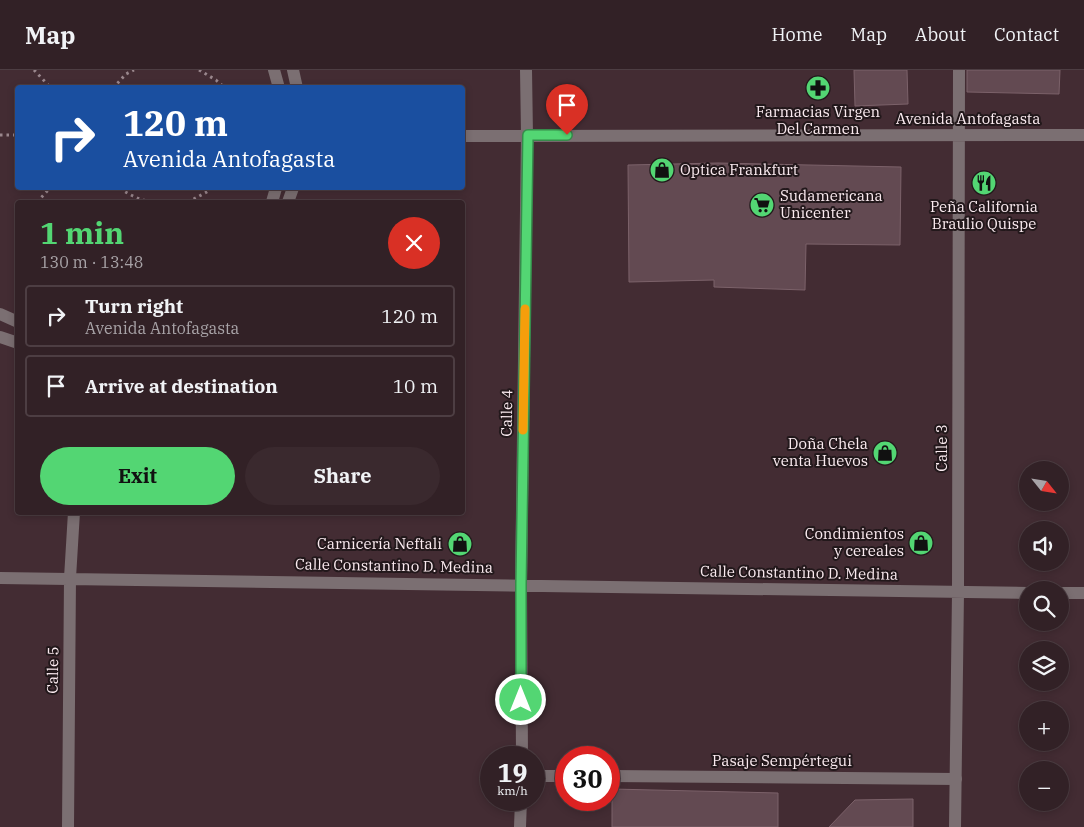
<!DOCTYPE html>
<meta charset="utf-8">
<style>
:root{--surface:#322126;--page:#3a292e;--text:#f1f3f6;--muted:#a8a3a7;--line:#4d3e43;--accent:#53d673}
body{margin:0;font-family:"IBM Plex Serif",serif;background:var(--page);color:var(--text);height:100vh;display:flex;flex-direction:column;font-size:19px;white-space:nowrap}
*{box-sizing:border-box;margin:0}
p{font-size:16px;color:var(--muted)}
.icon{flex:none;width:28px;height:28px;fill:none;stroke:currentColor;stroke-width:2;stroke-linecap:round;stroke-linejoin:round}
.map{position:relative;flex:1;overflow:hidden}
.details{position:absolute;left:15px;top:130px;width:450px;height:315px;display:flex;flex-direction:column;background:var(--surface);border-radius:5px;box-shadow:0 2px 8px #0003,0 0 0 1px var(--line)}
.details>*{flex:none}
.guide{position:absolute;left:15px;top:15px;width:450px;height:105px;border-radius:5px;box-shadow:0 2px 8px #0003,0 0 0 1px var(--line);background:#1a4fa0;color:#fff;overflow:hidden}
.needle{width:32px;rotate:120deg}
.buttons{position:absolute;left:1019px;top:391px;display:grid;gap:10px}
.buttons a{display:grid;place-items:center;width:50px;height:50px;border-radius:50%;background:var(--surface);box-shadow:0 2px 8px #0003,0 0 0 1px var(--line);font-size:25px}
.speed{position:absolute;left:480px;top:676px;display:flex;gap:10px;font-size:25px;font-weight:700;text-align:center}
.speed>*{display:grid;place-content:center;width:65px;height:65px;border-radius:50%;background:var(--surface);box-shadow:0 2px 8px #0003,0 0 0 1px var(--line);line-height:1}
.speed small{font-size:12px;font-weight:400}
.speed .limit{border:8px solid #d22;background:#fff;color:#111}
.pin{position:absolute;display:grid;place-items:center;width:42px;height:42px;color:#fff;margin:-51px -21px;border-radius:50% 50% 50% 0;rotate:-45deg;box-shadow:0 0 5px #0007}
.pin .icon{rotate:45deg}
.me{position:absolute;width:55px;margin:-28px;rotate:0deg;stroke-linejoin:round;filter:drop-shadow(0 0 4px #0008)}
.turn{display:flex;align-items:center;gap:18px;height:105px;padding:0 25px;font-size:22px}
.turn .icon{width:65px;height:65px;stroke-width:2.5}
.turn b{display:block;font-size:35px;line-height:42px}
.round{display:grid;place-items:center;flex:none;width:52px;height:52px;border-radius:26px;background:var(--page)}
.head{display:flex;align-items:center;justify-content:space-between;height:85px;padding:0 25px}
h1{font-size:30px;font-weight:700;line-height:38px;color:var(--accent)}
.primary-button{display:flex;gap:10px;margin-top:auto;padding:10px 25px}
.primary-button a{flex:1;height:58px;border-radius:30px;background:var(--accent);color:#111;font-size:20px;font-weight:700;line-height:58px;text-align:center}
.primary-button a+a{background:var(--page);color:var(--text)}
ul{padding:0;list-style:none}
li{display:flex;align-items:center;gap:15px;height:62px;margin:0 10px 8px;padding:0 15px;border:2px solid var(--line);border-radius:5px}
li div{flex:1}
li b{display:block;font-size:19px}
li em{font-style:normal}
header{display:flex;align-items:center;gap:30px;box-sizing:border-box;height:70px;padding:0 25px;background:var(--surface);border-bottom:1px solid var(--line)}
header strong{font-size:24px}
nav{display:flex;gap:28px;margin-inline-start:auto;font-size:18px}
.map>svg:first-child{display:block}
.building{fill:#634a52;stroke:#7c626a}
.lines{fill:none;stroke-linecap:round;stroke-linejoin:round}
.path{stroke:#9a878d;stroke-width:3;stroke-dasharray:2.5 4;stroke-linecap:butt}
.service{stroke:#7b6f72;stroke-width:12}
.pedestrian{stroke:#7b6f72;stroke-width:12}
.minor{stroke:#7b6f72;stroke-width:12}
.route-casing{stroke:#368b4b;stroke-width:12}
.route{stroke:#53d673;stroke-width:9}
.slow{stroke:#f59e0b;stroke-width:9}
.labels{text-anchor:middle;stroke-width:4;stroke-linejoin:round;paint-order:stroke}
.poi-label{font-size:15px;fill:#fbebf0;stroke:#22181b;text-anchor:end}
.street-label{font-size:15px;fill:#fbebf0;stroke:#22181b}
</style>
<header>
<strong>Map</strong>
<nav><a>Home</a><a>Map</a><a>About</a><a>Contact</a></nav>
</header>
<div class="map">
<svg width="1084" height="757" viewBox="0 0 1084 757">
<rect width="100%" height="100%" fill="#432c33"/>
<path class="building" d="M854,0H907L908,34L855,36Z
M967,0H1060L1059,24L967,22Z
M718,93L901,97L900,175L806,174L805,220L714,217V210L629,212L628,95Z
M612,719L778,723V757H612Z
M913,729V757H829L855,730Z"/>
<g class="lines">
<path class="path" d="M34,0L51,18
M199,0L216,10L225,18
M113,18L126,4L134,0
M0,65H18
M120,118C129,125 140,130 151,132
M37,132L50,118
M181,132L192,130L214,118"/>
<path class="service" d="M534,706H566
M609,706L956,709"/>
<path class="pedestrian" d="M274,0L279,18
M272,132L276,118
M0,244L18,252"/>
<path class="minor" d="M293,0L297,18
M462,66L1084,65
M288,132L293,118
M0,267L18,273
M0,508L1028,523
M1060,523H1084
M522,688L521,514L527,65L526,0
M68,757L70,508L74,442
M520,757L521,730
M955,757L958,522L959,0"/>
</g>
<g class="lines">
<defs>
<path id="route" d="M521,630V514L528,65H567"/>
</defs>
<use href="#route" class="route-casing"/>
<use href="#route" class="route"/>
<path class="slow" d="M523,360L525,239"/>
</g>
<defs>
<symbol id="pharmacy-disc" viewBox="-11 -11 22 22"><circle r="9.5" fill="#53d673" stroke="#22181b"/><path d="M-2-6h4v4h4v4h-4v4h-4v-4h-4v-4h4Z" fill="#111"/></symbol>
<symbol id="shop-disc" viewBox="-11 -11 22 22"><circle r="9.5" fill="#53d673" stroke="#22181b"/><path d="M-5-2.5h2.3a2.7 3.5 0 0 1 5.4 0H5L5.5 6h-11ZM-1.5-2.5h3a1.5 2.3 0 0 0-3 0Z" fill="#111"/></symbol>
<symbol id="restaurant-disc" viewBox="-11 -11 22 22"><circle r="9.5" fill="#53d673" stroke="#22181b"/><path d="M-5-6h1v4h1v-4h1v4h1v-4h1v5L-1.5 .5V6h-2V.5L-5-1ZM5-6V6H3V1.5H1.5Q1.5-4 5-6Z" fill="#111"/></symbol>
<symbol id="supermarket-disc" viewBox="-11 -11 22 22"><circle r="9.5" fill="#53d673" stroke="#22181b"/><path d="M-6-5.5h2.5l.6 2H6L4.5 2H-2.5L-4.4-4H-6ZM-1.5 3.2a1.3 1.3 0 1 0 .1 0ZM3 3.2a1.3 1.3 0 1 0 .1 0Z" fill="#111"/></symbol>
</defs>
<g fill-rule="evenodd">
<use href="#pharmacy-disc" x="804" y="4" width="28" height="28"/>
<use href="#shop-disc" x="648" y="86" width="28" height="28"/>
<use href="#restaurant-disc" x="970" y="99" width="28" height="28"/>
<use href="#supermarket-disc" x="748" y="121" width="28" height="28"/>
<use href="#shop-disc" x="871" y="369" width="28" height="28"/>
<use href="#shop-disc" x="907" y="459" width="28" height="28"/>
<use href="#shop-disc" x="446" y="460" width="28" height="28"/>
</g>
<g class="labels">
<g class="poi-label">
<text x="818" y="47" text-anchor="middle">Farmacias Virgen<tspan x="818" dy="17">Del Carmen</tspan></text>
<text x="680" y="105" text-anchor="start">Optica Frankfurt</text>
<text x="780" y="131" text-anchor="start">Sudamericana<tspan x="780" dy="17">Unicenter</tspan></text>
<text x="984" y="142" text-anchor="middle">Peña California<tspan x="984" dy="17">Braulio Quispe</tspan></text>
<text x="868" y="379">Doña Chela<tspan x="868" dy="17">venta Huevos</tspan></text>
<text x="904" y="469">Condimientos<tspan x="904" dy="17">y cereales</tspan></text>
<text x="442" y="479">Carnicería Neftali</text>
</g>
<g class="street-label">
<text x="968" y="54">Avenida Antofagasta</text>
<text transform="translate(507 343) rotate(-89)" y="5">Calle 4</text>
<text transform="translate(942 378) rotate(-90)" y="5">Calle 3</text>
<text transform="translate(394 496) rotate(1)" y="5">Calle Constantino D. Medina</text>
<text transform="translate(799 503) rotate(1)" y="5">Calle Constantino D. Medina</text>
<text transform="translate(53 600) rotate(-89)" y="5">Calle 5</text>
<text x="782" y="696">Pasaje Sempértegui</text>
</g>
</g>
</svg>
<div class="buttons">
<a><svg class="needle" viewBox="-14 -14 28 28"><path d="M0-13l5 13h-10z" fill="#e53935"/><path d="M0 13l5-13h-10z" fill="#a8a3a7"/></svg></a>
<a><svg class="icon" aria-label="sound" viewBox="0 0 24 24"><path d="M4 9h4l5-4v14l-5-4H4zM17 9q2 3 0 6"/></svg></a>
<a><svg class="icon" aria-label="search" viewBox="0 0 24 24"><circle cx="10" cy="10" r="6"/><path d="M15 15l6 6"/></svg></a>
<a><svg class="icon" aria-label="layers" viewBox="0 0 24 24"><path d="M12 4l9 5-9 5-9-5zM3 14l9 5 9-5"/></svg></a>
<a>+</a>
<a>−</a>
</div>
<div class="speed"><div>19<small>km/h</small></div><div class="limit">30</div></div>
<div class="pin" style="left:567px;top:65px;background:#d93025"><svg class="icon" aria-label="arrive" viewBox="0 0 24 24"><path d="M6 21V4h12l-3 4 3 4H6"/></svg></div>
<svg class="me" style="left:521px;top:630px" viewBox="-20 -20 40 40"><circle r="17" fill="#53d673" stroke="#fff" stroke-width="3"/><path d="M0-11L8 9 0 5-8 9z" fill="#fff"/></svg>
<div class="guide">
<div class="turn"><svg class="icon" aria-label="right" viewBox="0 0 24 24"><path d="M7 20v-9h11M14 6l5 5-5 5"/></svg><div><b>120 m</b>Avenida Antofagasta</div></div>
</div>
<section class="details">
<div class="head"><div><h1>1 min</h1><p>130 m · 13:48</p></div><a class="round" style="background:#d93025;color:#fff"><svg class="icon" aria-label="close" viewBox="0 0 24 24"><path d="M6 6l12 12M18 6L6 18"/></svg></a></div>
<ul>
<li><svg class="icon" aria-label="right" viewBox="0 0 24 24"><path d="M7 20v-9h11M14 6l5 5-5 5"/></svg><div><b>Turn right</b><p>Avenida Antofagasta</p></div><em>120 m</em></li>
<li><svg class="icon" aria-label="arrive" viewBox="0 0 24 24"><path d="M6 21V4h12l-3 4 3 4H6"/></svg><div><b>Arrive at destination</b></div><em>10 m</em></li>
</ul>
<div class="primary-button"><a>Exit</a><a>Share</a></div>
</section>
</div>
